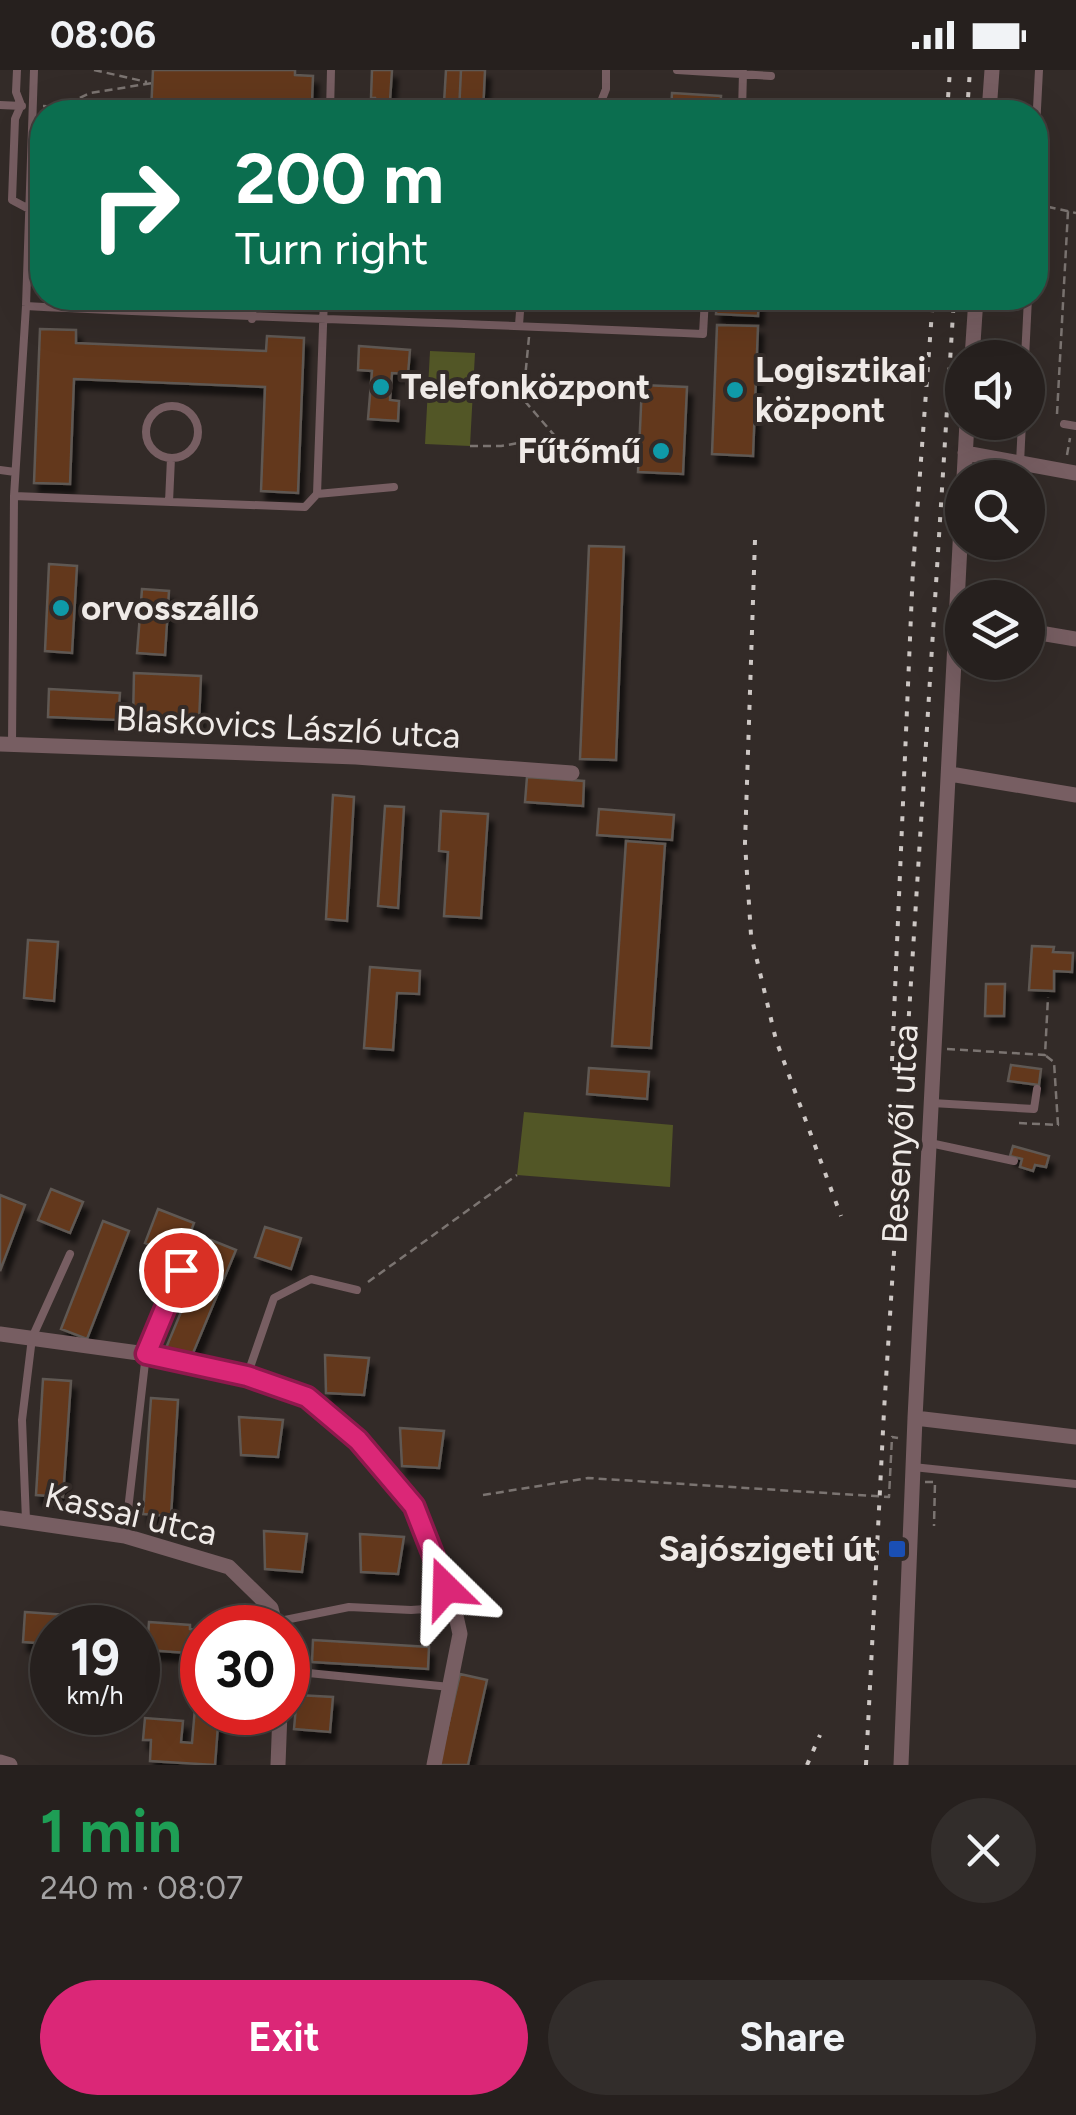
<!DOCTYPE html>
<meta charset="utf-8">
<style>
:root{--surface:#26201e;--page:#322d2b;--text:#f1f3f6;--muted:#a4a3a4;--line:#423e3c;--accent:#db2777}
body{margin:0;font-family:Figtree,sans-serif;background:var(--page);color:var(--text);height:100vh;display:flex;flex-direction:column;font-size:38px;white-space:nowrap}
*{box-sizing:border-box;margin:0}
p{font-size:32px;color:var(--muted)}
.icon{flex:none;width:55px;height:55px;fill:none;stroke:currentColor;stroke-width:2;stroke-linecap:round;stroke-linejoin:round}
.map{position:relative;height:1695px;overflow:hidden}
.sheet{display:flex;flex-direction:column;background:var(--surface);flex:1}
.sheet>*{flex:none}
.banner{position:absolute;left:30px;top:30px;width:1018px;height:210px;border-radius:40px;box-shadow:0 10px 40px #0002,0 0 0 2px var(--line);background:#0b6e4f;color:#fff;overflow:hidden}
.controls{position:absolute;left:945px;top:270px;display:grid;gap:20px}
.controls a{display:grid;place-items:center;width:100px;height:100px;border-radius:50%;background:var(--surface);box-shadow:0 10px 40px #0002,0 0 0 2px var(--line);font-size:50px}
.speed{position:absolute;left:30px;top:1535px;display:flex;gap:20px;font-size:50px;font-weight:700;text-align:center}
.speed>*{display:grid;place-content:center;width:130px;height:130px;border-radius:50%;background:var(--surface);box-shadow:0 10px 40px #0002,0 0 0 2px var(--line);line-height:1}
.speed small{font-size:25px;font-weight:400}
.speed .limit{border:15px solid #d22;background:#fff;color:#111}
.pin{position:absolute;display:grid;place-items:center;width:85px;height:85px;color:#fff;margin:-42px;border:5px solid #fff;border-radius:50%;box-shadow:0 2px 10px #0007}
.me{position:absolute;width:110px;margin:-55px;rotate:338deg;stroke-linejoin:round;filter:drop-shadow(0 0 8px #0008)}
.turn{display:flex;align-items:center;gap:35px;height:210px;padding:0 40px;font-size:45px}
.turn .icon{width:130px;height:130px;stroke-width:2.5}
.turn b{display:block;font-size:70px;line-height:85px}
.round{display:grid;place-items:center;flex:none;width:105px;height:105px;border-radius:52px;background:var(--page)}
.head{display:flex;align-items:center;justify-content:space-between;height:170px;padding:0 40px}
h1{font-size:60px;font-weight:700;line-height:75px;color:#1e9e55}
.button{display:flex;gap:20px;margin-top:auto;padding:20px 40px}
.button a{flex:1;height:115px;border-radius:60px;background:var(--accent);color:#fff;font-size:40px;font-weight:700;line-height:115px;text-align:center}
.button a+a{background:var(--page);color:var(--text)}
.status{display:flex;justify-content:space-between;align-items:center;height:70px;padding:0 50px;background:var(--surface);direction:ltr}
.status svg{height:28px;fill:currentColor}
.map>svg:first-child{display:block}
.green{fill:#525626}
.building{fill:#63381c;stroke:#5f5853;stroke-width:2.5;filter:url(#shadow)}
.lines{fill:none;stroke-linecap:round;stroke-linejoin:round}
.path{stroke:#7b7471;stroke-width:2.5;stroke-dasharray:8 5;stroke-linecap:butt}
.lane{stroke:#775e62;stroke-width:8}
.street{stroke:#775e62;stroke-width:15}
.rail{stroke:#cdc7c4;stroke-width:4;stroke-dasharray:5 10;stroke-linecap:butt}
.route-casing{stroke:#8e194d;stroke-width:25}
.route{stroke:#db2777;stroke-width:18}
.culture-dot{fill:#0f9aa8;stroke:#332b28;stroke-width:4}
.transit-dot{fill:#1a4fb4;stroke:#332b28;stroke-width:4}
.labels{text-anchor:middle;stroke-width:8;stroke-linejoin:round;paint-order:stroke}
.poi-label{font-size:35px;font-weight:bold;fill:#efeae7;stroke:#332b28;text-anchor:start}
.street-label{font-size:35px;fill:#efeae7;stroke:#332b28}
</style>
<div class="status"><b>08:06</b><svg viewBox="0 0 49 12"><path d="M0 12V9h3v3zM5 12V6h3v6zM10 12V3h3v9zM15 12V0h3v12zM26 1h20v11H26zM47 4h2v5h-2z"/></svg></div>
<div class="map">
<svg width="1076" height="1695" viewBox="0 0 1076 1695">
<defs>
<filter id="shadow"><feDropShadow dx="5" dy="9" stdDeviation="2.5" flood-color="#0009"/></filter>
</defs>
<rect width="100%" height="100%" fill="#332b28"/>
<path class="green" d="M430,281L475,283L470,376L425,374Z
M524,1042L673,1055L670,1117L517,1105Z"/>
<path class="building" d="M153,0H295V5L313,6L312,32L293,31V42H151Z
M372,0H392L390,31L444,33L446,0H461L459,42H375V28H371Z
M461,0H485L483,42H459Z
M672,23L721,26L720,42H671Z
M717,228H759L758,246L716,244Z
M717,255L758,256L753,386L712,384Z
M40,259L76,260V273L266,281L267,266L304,268L298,423L261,421L265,317L74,309L70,414L34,413Z
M359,276L410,280L408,304L392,303L390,330L399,331L398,351L368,349L372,301L358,300Z
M642,315L687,317L683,404L638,402Z
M589,476L624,477L616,690L580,689Z
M49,494L77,496L72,583L45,581Z
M142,519L169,521L165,585L137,583Z
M134,603L201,606L199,652L133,650Z
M49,619L120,623L118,650L48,647Z
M527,707L584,711L583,736L525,732Z
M333,725L354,727L347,851L326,849Z
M385,736L404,737L398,838L378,836Z
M599,739L674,745L672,770L597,765Z
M441,741L488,744L481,848L444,846L448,782L439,781Z
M626,771L665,774L651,978L612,976Z
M28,870L58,872L54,931L24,928Z
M1032,876L1054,877L1053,882L1073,883L1072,902L1054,901V921L1029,920Z
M370,897L420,901L419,924L397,923L393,980L364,978Z
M986,914H1005L1004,946H985Z
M1011,995L1041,999L1039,1015L1008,1011Z
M589,998L649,1002L647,1029L587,1024Z
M1013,1076L1049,1086L1046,1097L1035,1095L1033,1101L1020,1097L1022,1089L1010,1086Z
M51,1119L83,1132L70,1163L38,1150Z
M0,1125L25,1135L0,1201Z
M158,1139L194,1153L181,1187L145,1173Z
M103,1151L129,1161L87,1269L61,1259Z
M265,1157L301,1168L291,1199L255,1187Z
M211,1170L236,1180L191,1288L166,1278Z
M325,1285L369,1288L364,1325L326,1323Z
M43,1309L71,1311L63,1427L36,1425Z
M151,1328L178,1330L171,1446L143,1444Z
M239,1347L283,1350L278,1387L241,1385Z
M400,1358L444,1361L439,1398L402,1396Z
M264,1461L307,1464L302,1502L265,1499Z
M360,1464L404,1467L398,1504L361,1502Z
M25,1542L81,1546L80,1558H52V1574L23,1572Z
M149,1552L190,1555V1559L202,1560V1642H219L215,1695L150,1691L151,1670H143L145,1648L183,1651L181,1672L192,1673L200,1579L188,1578L187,1583L147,1580Z
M313,1570L429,1577L428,1599L312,1592Z
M460,1604L487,1610L468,1695H439Z
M297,1625L333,1627L330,1662L294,1659Z"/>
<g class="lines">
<path class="path" d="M94,0L147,12
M43,36L61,37L90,23L153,13
M1035,134L1076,143
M529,267L523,329L567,380
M1057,344L1068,141
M470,376H501L554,367
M1067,385L1070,368
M947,979L1045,985L1048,927
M1019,1053L1058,1055L1054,992L1046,986
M368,1212L517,1105
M925,1412H935L934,1456
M483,1425L588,1408L889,1427L892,1367L898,1368"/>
<path class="lane" d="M17,0L16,22L21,35L15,49L12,130L29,139
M677,0L771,6
M0,35L22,36
M330,42L331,0
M597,42L606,19V0
M742,42L743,2
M1035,77L1039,0
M26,236C252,248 478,253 703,264L705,228
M252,249L253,228
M519,255L521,228
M1025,288L1028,228
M146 362a26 26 0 1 1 52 0a26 26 0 1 1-52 0Z
M1064,354L1076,356
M1020,393L1022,352
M0,400L15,402
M317,424L394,417
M14,426L305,437L317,424L324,228
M169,432L171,388
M12,674L14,426L26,236L34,0
M932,1033L1034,1039L1037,1019
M930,1073L1014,1091
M247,1306L274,1228L311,1209L357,1220
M913,1397L1076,1414
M26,1450L22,1350L32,1268L70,1184
M125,1466L146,1284L181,1201
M275,1552L349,1537L411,1540L454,1537
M288,1601L450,1617"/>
<path class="street" d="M989,42L992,0
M972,288L976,228
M965,383L1076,403
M964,408L967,352
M1028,561L1076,569
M0,674L356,687L572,703
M950,704L1076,725
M0,1264L146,1284L247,1306L307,1327L358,1370L414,1436L454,1537L460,1564L434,1695
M915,1348L1076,1367
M0,1448L125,1466L229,1497L271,1538L276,1558
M0,1692L10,1695
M278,1695L280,1642
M901,1695L915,1348L962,436"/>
<path class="rail" d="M947,42L950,0
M967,42L970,0
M755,470L745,773L751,865L776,970L841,1146
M892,991L913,498L933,228
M807,1695L820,1665
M866,1695L884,1341L954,228"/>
</g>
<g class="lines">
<defs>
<path id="route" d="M181,1200L146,1284L247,1306L307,1327L358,1370L414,1436L446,1518"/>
</defs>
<use href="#route" class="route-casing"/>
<use href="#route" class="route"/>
</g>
<g class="culture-dot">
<circle cx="381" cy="317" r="10"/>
<circle cx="735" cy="320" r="10"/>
<circle cx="661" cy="381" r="10"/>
<circle cx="61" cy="538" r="10"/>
</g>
<rect class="transit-dot" x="887" y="1469" width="20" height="20" rx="5"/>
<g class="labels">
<g class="poi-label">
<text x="755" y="312">Logisztikai<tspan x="755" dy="40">központ</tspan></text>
<text x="401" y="329">Telefonközpont</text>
<text x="641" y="393" text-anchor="end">Fűtőmű</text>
<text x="81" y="550">orvosszálló</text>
<text x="877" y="1491" text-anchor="end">Sajószigeti út</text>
</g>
<g class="street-label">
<text transform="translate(288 657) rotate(3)" y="12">Blaskovics László utca</text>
<text transform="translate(900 1064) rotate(-87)" y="12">Besenyői utca</text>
<text transform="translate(131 1444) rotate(13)" y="12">Kassai utca</text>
</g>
</g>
</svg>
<div class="controls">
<a><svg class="icon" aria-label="sound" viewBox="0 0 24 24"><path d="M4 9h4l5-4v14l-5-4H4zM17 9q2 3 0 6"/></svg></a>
<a><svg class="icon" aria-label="search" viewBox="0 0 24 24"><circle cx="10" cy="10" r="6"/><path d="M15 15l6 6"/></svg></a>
<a><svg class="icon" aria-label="layers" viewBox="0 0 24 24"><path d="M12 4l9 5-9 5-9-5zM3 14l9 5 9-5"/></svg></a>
</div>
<div class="speed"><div>19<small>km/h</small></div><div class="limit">30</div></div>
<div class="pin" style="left:181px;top:1200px;background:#d93025"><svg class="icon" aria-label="arrive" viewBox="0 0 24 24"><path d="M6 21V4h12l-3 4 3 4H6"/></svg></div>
<svg class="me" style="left:446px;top:1518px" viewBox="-20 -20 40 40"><path d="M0-17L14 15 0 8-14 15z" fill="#db2777" stroke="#fff" stroke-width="4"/></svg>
<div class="banner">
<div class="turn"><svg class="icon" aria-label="right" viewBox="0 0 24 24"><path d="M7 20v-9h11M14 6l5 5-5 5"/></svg><div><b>200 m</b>Turn right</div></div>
</div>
</div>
<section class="sheet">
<div class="head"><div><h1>1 min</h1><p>240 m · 08:07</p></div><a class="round"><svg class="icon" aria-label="close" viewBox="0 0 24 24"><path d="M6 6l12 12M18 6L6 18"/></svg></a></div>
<div class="button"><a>Exit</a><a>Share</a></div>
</section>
